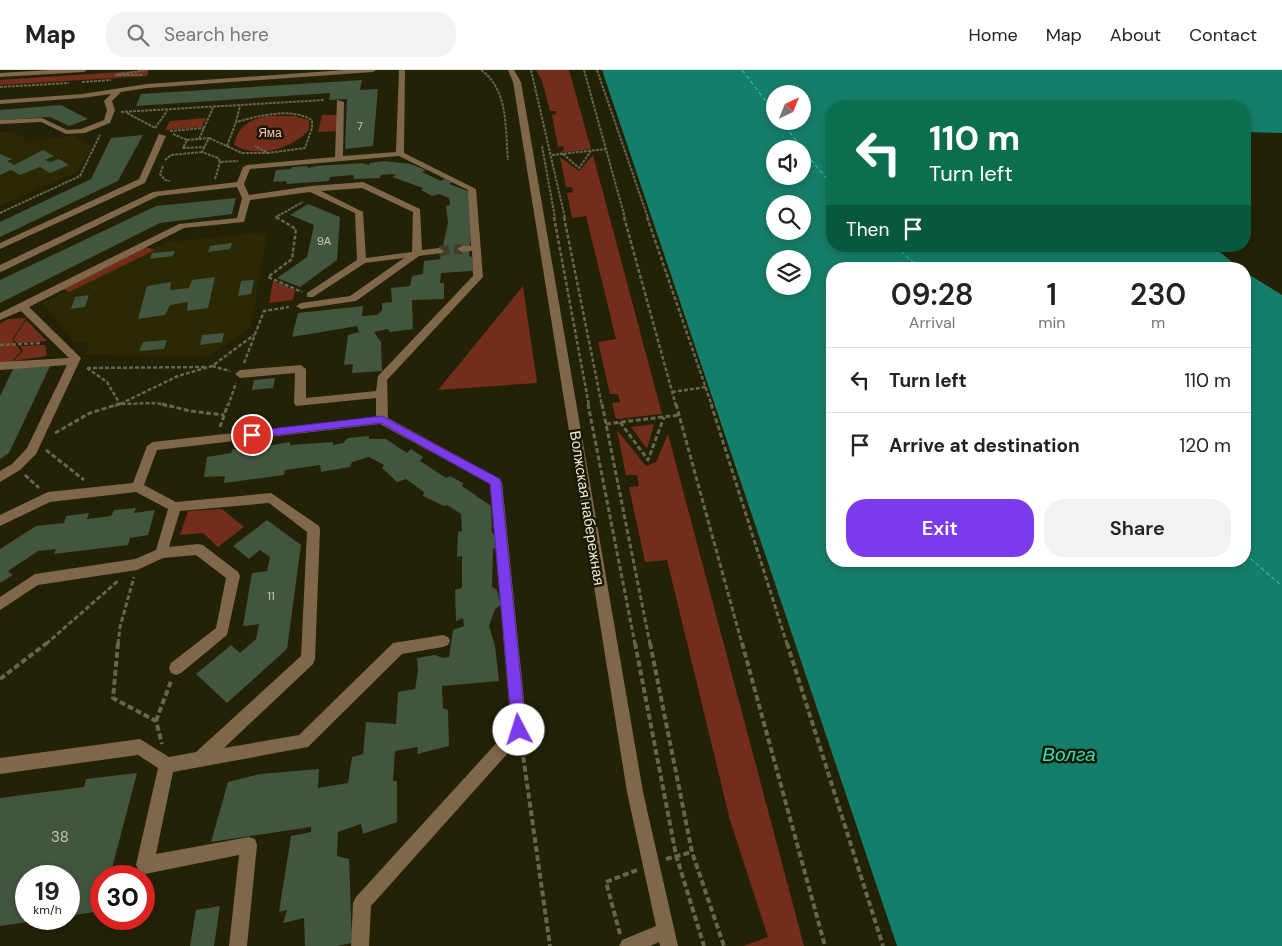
<!DOCTYPE html>
<meta charset="utf-8">
<style>
:root{--surface:#fff;--page:#f2f2f2;--text:#222;--muted:#767676;--line:#e0e0e0;--accent:#7c3aed}
body{margin:0;font-family:"DM Sans",sans-serif;background:var(--page);color:var(--text);height:100vh;display:flex;flex-direction:column;font-size:19px;white-space:nowrap}
*{box-sizing:border-box;margin:0}
p{font-size:16px;color:var(--muted)}
.icon{flex:none;width:28px;height:28px;fill:none;stroke:currentColor;stroke-width:2;stroke-linecap:round;stroke-linejoin:round}
.map{position:relative;flex:1;overflow:hidden}
.sheet{position:absolute;left:826px;top:192px;width:425px;height:305px;display:flex;flex-direction:column;background:var(--surface);border-radius:20px;box-shadow:0 2px 8px #0003}
.sheet>*{flex:none}
.top-card{position:absolute;left:826px;top:30px;width:425px;height:152px;border-radius:20px;box-shadow:0 2px 8px #0003;background:#0b6e4f;color:#fff;overflow:hidden}
.needle{width:32px;rotate:43deg}
.tools{position:absolute;left:766px;top:15px;display:grid;gap:10px}
.tools a{display:grid;place-items:center;width:45px;height:45px;border-radius:50%;background:var(--surface);box-shadow:0 2px 8px #0003;font-size:25px}
.speed{position:absolute;left:15px;top:795px;display:flex;gap:10px;font-size:25px;font-weight:700;text-align:center}
.speed>*{display:grid;place-content:center;width:65px;height:65px;border-radius:50%;background:var(--surface);box-shadow:0 2px 8px #0003;line-height:1}
.speed small{font-size:12px;font-weight:400}
.speed .limit{border:8px solid #d22;background:#fff;color:#111}
.pin{position:absolute;display:grid;place-items:center;width:42px;height:42px;color:#fff;margin:-21px;border:2px solid #fff;border-radius:50%;box-shadow:0 1px 5px #0007}
.me{position:absolute;width:55px;margin:-28px;rotate:355deg;stroke-linejoin:round;filter:drop-shadow(0 0 4px #0008)}
.turn{display:flex;align-items:center;gap:18px;height:105px;padding:0 20px;font-size:22px}
.turn .icon{width:65px;height:65px;stroke-width:2.5}
.turn b{display:block;font-size:35px;line-height:42px}
.then{display:flex;align-items:center;height:48px;padding:0 20px;background:#0003;gap:10px;font-size:19px}
.eta{display:flex;justify-content:space-evenly;align-items:center;height:85px;text-align:center}
.eta b{font-size:30px;font-weight:600;line-height:35px}
.button{display:flex;gap:10px;margin-top:auto;padding:10px 20px}
.button a{flex:1;height:58px;border-radius:20px;background:var(--accent);color:#fff;font-size:20px;font-weight:600;line-height:58px;text-align:center}
.button a+a{background:var(--page);color:var(--text)}
ul{padding:0;list-style:none}
li{display:flex;align-items:center;gap:15px;height:65px;padding:0 20px;border-top:1px solid var(--line)}
li div{flex:1}
li b{display:block;font-size:19px}
li em{font-style:normal}
header{display:flex;align-items:center;gap:30px;box-sizing:border-box;height:70px;padding:0 25px;background:var(--surface);border-bottom:1px solid var(--line)}
header strong{font-size:24px}
nav{display:flex;gap:28px;margin-inline-start:auto;font-size:18px}
.search{width:350px;height:45px;background:var(--page);display:flex;align-items:center;gap:12px;box-sizing:border-box;padding:0 18px;border-radius:20px;color:var(--muted);font-size:19px}
.map>svg:first-child{display:block}
.built{fill:#2b2804}
.green{fill:#732d1b}
.water{fill:#157e6a;fill-rule:evenodd}
.lines{fill:none;stroke-linecap:round;stroke-linejoin:round}
.ferry{stroke:#27e3c1;stroke-width:1;stroke-dasharray:4 3;stroke-linecap:butt}
.building{fill:#42553e}
.minor-tunnel{stroke:#413f26;stroke-width:10;stroke-dasharray:10 5;stroke-linecap:butt}
.path-far3{stroke:#67654e;stroke-width:2;stroke-dasharray:3 1;stroke-linecap:butt}
.path-far2{stroke:#67654e;stroke-width:2.5;stroke-dasharray:4 2;stroke-linecap:butt}
.path-far1{stroke:#67654e;stroke-width:3;stroke-dasharray:5 2.5;stroke-linecap:butt}
.path{stroke:#67654e;stroke-width:4;stroke-dasharray:6 3;stroke-linecap:butt}
.minor{fill:#7f6749;fill-rule:evenodd}
.route{fill:#7c3aed;stroke:#51269a}
.labels{text-anchor:middle;stroke-width:5;stroke-linejoin:round;paint-order:stroke}
.far-number-label{font-size:11px;fill:#c2c6b4}
.far-park-label{font-size:12px;fill:#f8c7ba;stroke:#1a1800}
.number-label{font-size:12px;fill:#c2c6b4}
.street-label{font-size:15px;fill:#ececdb;stroke:#1a1800}
.near-number-label{font-size:15px;fill:#c2c6b4}
.near-water-label{font-size:19px;font-style:italic;fill:#27e3c1;stroke:#1a1800}
</style>
<header>
<strong>Map</strong>
<div class="search"><svg class="icon" aria-label="search" viewBox="0 0 24 24"><circle cx="10" cy="10" r="6"/><path d="M15 15l6 6"/></svg>Search here</div>
<nav><a>Home</a><a>Map</a><a>About</a><a>Contact</a></nav>
</header>
<div class="map">
<svg width="1282" height="876" viewBox="0 0 1282 876">
<rect width="100%" height="100%" fill="#232106"/>
<path class="built" d="M0,62H15L29,72L41,67L45,70L57,66L61,69L72,65L93,76L77,102L0,136Z
M267,162L251,257L208,286L84,285L90,272H74L42,233L168,172Z"/>
<path class="green" d="M149,0L147,6L0,15V10Z
M536,0H569L591,79L559,83L564,80L563,76L558,77L552,45L556,44V41H550L542,11Z
M322,45H337V61L318,62Z
M267,46H294L309,50V60C292,79 257,89 234,75C238,56 248,50 267,46Z
M206,48L202,57L165,60L170,51Z
M593,85L662,344L616,349L612,333L620,332L618,324H610L598,272L616,269L586,146L572,148L567,123L573,122L572,117H566L560,87L579,101Z
M146,177L155,180L69,222L63,219Z
M273,211L295,220L293,230L269,233Z
M523,216L537,313L438,320Z
M26,248L12,270L21,281L10,293L0,294V253L9,249Z
M26,250L47,271L17,273L13,270Z
M45,275L47,286L13,291L23,281L20,276Z
M654,354L647,379L631,357Z
M617,360L646,396L656,392L668,364L804,876H743L768,867L730,750L667,490L645,492L629,417L639,416L637,405H626Z
M222,439L244,457L218,477L203,463L180,465L188,441Z"/>
<path class="water" d="M602,0H1282V63L1245,62V36H832V176H1213L1240,199H832V491H1245V202L1282,225V876H897ZM775,24H802V51H775ZM775,79H802V106H775ZM775,134H802V161H775ZM775,189H802V216H775Z"/>
<g class="lines">
<path class="ferry" d="M742,0L775,43
M781,51L802,78
M802,79L832,115
M896,176L920,199
M1245,484L1282,516"/>
</g>
<path class="building" d="M362,10L360,20L378,19L373,76L345,79L347,29L329,30L330,23L136,36L141,24Z
M61,35L88,49L69,56L50,47L0,50V40Z
M143,65L118,111L0,167V152L91,109L111,68Z
M43,80L54,86L45,90L50,92L59,89L69,95L50,103L40,97L20,105L11,100L0,105V84L12,89L7,91L14,95Z
M385,91L410,94L426,100L422,102L441,111L444,109L452,112L449,114L470,122L469,136H473L469,186L472,187L473,201L441,203L440,213H444V229L412,230L413,259L390,262L388,259L374,262L381,272L382,301L352,303L353,294L344,295L348,265L359,262L357,256L292,267L298,243L363,236L362,246L377,245L382,240V233L392,232L391,218L410,216L412,206L423,204L424,191L440,189L448,153L446,136L450,135L449,128L439,124L432,126L421,120L423,118L392,107L396,105L391,104L381,105L380,108L354,109L353,105L330,107L329,111L287,114L286,111L273,112L276,100L291,99L292,97L307,96L308,98L316,96L362,93L369,95L370,93Z
M236,128L232,144L160,153L0,233V210L156,136Z
M308,134L340,147L337,190L300,217L277,208L307,187L314,155L290,145Z
M232,173L230,179L208,182L210,176Z
M175,181L173,186L150,189L152,183Z
M215,207L208,238L187,241L188,232L170,235L165,245L138,249L147,216L171,212L170,220L189,218L192,210Z
M254,210L251,224L238,226L241,211Z
M89,225L85,237L71,239L75,227Z
M224,263L222,272L200,275L202,265Z
M167,270L164,279L139,281L143,272Z
M51,294L9,383L0,389V326L14,297Z
M275,308L273,318L252,320L254,310Z
M369,366V369H386L407,383L411,379L423,387L420,391L446,408L450,406L463,413L462,416L491,436L492,463L497,465L500,475L493,479L492,517L497,520L501,535L495,539L489,556L495,576L499,611L442,616L443,638L448,640L449,676L417,684L418,677L395,681L393,711H397V752L363,764L361,754L338,762L337,786L349,789L352,873L337,876H305L304,848L283,853L287,840L279,842L291,766L311,762V757L211,772L228,712L260,704L319,699L318,718L348,713L352,687L363,684L366,652L396,654L398,622L415,619L418,601L417,588L435,585L443,588L449,587L453,560L464,556L463,548L456,551L455,520L462,518V486L457,487L458,462L462,461L461,444L447,435L444,436L423,426L424,422L406,409L397,412L382,398L384,395L369,387L352,392L350,397L321,402L320,395L285,400L284,405L224,413L225,406L204,407L207,387L231,383L233,379L264,380L267,376L290,372V375L333,372V375L343,373L348,368Z
M136,438L134,443L155,440L148,465L130,468L128,475L54,484L56,479L38,481L8,501L13,505L0,513V479L36,456L64,453L66,446L89,443L87,449L111,446L114,440Z
M267,450L301,475L287,579L227,633L196,604L231,575L240,583L256,569L259,554L243,556L252,503L267,501L270,487L260,480L249,489L233,476Z
M137,703L110,806H101V841L69,846V806H26V849L42,850L0,856V728L84,717L86,709Z
M220,836L214,876H190L196,840Z"/>
<g class="lines">
<path class="minor-tunnel" d="M439,181L462,179"/>
<path class="path-far3" d="M481,0C509,20 505,59 508,90
M531,0L565,148
M584,0L625,148
M597,0L648,148
M142,5H116L147,0
M82,12L111,10
M0,17L69,13
M121,42L324,30
M127,43L155,58
M236,52L240,36
M155,58L167,41
M170,61L204,58
M173,64L187,70L183,78L205,77
M209,68L242,83H268
M199,69L213,38
M187,70L209,68L202,82L218,88L220,92L238,91
M227,76L236,52C259,46 290,37 312,50V58L305,78L268,83L255,76
M542,76L555,148
M563,84L579,98L591,81
M552,85L606,79
M165,90L171,85L202,82
M163,96L160,104L165,110L170,111
M215,109L220,92
M0,143L80,106L100,65
M278,148L276,147L303,132"/>
<path class="path-far2" d="M276,147L296,159L292,189L268,207L302,222
M554,147L589,336
M564,147L602,336
M624,147L676,336
M647,147L712,336
M0,275L42,273
M244,293L264,241L289,237
M212,296L230,301
M87,298L205,297
M87,298L107,312L120,334L115,336
M672,322L706,317
M167,336L157,333L120,334L178,306L212,296L254,265
M228,336L236,313"/>
<path class="path-far1" d="M162,334L190,341L224,345
M588,334L635,574
M602,334L650,574
M676,334L742,574
M711,334L787,574
M620,352L648,390L664,347
M606,354L679,345
M220,357L228,334
M55,363L90,343L119,334
M46,380L84,410
M25,405L39,418
M46,574L119,510
M118,574L120,557L134,507"/>
<path class="path" d="M118,573L113,628L156,651L162,674
M635,573L676,785L704,876
M650,573L692,782L724,876
M742,573L825,876
M787,573L883,876
M0,609L47,573
M156,651L171,611
M522,678L550,876
M666,789L692,782
M620,864L606,812L637,800"/>
<path class="minor" d="M49,0H87L84,2L0,7V3Z
M344,0H376L373,2L147,18L121,22L112,31L115,40L110,53L85,63L66,64L41,52L0,54V50L42,48L67,60L81,59L104,50L107,40L104,31L111,24L82,28L0,34V30L82,24L147,14Z
M399,0H405L404,83L476,119L483,207L387,310L388,348L500,409L502,412L527,660L524,665L371,836L369,876H351L353,833L356,827L511,657L490,414L380,354L157,380L144,415L176,432L271,423L319,456L320,460L315,589L313,594L224,678L299,665L393,573L443,565L448,567L450,571L448,575L443,577L402,584L308,677L173,702L156,784L249,767L255,769L257,775L247,876H229L239,785L145,804L139,801L136,795L158,698L138,685L0,704V688L140,669L169,687L196,682L301,586L307,462L269,433L180,441L169,477L198,474L203,475L238,502L240,506L227,565L181,603L176,605L171,603L169,598L171,593L216,558L226,508L196,485L163,488L137,500L38,515L0,540V527L35,504L135,489L156,480L168,439L136,422L50,432L0,456V445L48,422L133,413L147,376L153,372L376,347V328L296,336L294,333L295,303L240,308L235,304L240,300L301,295L306,299V328L376,321L378,306L473,206L472,181L462,182L457,179L462,176H471L468,120L399,86L250,99L244,114L249,125L311,116L363,112L420,139L422,180L439,178L444,181L442,183L419,186L356,231L301,239L296,236L301,233L350,226L404,188L365,193L313,227H307V223L357,190L355,143L310,122L250,130L244,152L184,158L29,237L81,288L36,384L20,400L0,412V401L12,394L27,378L67,295L0,300V292L69,288L21,241L0,250V243L179,154L237,148L242,128L237,117L158,126L3,201L0,202V195L153,122L237,112L243,97L247,95L335,87L337,30L344,32L343,86L396,82ZM362,118L413,142L412,182L366,188L363,142L321,121Z
M508,0H514L521,12L643,722L678,876H660L659,872L650,876H619L622,870L656,856L627,722L513,12Z
M159,64L166,66L145,113L0,179V173L139,109Z"/>
</g>
<path class="route" d="M382,346L500,409L501,412L526,660L524,664L519,666L514,664L512,660L490,414L381,353L252,368L247,365L252,361Z"/>
<g class="labels">
<g class="far-number-label">
<text x="360" y="60">7</text>
<text x="324" y="175">9А</text>
</g>
<g class="far-park-label">
<text x="270" y="67">Яма</text>
</g>
<g class="number-label">
<text x="271" y="530">11</text>
</g>
<g class="street-label">
<text transform="translate(587 438) rotate(81)" y="5">Волжская набережная</text>
</g>
<g class="near-number-label">
<text x="60" y="772">38</text>
</g>
<g class="near-water-label">
<text x="1069" y="691">Волга</text>
</g>
</g>
</svg>
<div class="tools">
<a><svg class="needle" viewBox="-14 -14 28 28"><path d="M0-13l5 13h-10z" fill="#e53935"/><path d="M0 13l5-13h-10z" fill="#767676"/></svg></a>
<a><svg class="icon" aria-label="sound" viewBox="0 0 24 24"><path d="M4 9h4l5-4v14l-5-4H4zM17 9q2 3 0 6"/></svg></a>
<a><svg class="icon" aria-label="search" viewBox="0 0 24 24"><circle cx="10" cy="10" r="6"/><path d="M15 15l6 6"/></svg></a>
<a><svg class="icon" aria-label="layers" viewBox="0 0 24 24"><path d="M12 4l9 5-9 5-9-5zM3 14l9 5 9-5"/></svg></a>
</div>
<div class="speed"><div>19<small>km/h</small></div><div class="limit">30</div></div>
<div class="pin" style="left:252px;top:365px;background:#d93025"><svg class="icon" aria-label="arrive" viewBox="0 0 24 24"><path d="M6 21V4h12l-3 4 3 4H6"/></svg></div>
<svg class="me" style="left:519px;top:660px" viewBox="-20 -20 40 40"><circle r="19" fill="#fff"/><path d="M0-13L10 11 0 6-10 11z" fill="#7c3aed"/></svg>
<div class="top-card">
<div class="turn"><svg class="icon" aria-label="left" viewBox="0 0 24 24"><path d="M17 20v-9H6M10 6l-5 5 5 5"/></svg><div><b>110 m</b>Turn left</div></div>
<div class="then">Then<svg class="icon" aria-label="arrive" viewBox="0 0 24 24"><path d="M6 21V4h12l-3 4 3 4H6"/></svg></div>
</div>
<section class="sheet">
<div class="eta">
<div><b>09:28</b><p>Arrival</p></div>
<div><b>1</b><p>min</p></div>
<div><b>230</b><p>m</p></div>
</div>
<ul>
<li><svg class="icon" aria-label="left" viewBox="0 0 24 24"><path d="M17 20v-9H6M10 6l-5 5 5 5"/></svg><div><b>Turn left</b></div><em>110 m</em></li>
<li><svg class="icon" aria-label="arrive" viewBox="0 0 24 24"><path d="M6 21V4h12l-3 4 3 4H6"/></svg><div><b>Arrive at destination</b></div><em>120 m</em></li>
</ul>
<div class="button"><a>Exit</a><a>Share</a></div>
</section>
</div>
